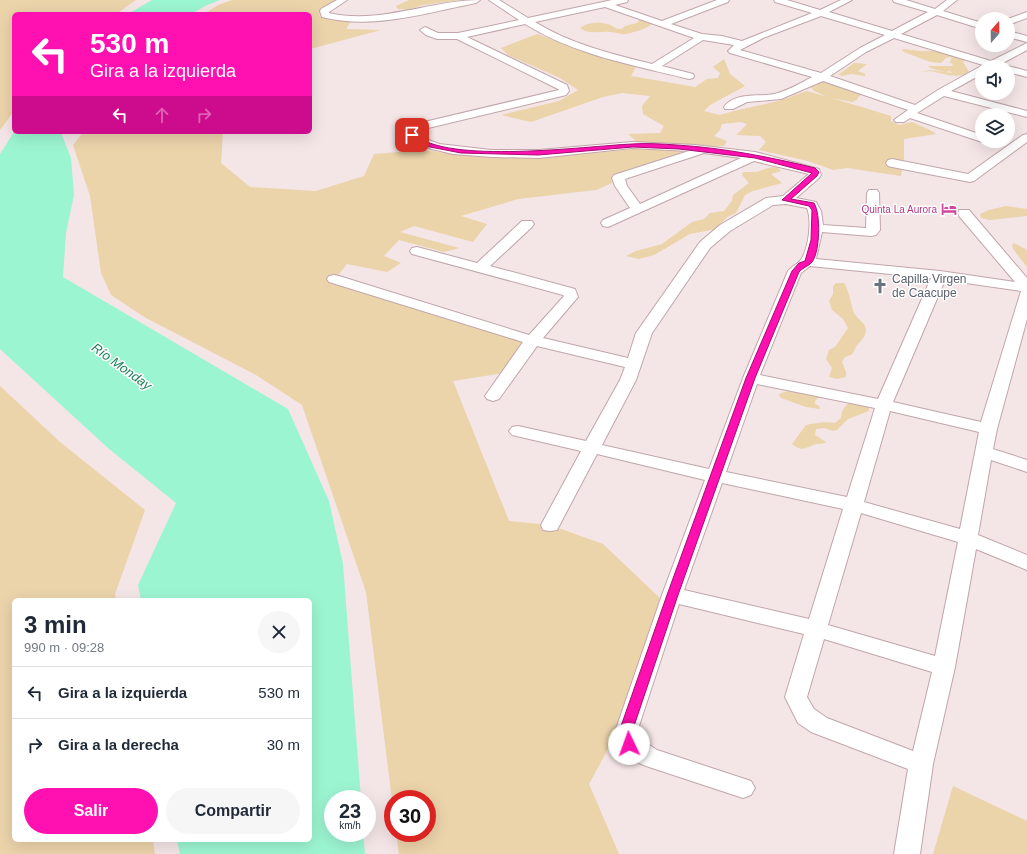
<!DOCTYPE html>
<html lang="es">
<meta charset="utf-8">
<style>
:root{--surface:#fff;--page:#f6f6f7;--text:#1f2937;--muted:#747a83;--line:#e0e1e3;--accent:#ff10b0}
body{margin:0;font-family:Helvetica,sans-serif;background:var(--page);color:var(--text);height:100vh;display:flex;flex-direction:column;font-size:15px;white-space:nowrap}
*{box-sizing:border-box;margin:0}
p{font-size:13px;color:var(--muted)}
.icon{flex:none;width:22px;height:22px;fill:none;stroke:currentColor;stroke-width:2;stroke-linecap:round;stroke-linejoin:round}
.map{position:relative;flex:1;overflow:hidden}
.details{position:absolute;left:12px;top:598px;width:300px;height:244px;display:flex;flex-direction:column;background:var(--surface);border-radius:6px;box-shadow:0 4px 16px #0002}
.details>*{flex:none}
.guide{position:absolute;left:12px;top:12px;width:300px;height:122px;border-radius:6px;box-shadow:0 4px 16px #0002;background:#ff10b0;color:#fff;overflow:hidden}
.needle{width:26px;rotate:20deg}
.controls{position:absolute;left:975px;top:12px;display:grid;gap:8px}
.controls a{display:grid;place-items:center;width:40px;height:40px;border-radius:50%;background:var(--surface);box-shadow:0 4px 16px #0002;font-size:20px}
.speed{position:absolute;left:324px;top:790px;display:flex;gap:8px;font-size:20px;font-weight:700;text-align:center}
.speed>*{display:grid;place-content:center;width:52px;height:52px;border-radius:50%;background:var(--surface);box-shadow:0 4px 16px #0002;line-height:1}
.speed small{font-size:10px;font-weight:400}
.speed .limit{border:6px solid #d22;background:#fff;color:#111}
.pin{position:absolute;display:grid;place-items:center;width:34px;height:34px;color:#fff;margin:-17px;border-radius:8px;box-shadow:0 2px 6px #0006}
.me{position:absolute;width:44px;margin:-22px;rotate:357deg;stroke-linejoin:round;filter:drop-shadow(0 0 3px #0008)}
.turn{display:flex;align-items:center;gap:14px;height:84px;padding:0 12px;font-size:18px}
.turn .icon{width:52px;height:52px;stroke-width:2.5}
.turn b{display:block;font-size:28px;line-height:34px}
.lanes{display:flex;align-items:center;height:38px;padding:0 12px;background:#0003;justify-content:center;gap:20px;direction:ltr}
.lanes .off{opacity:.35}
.round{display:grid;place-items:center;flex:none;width:42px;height:42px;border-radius:21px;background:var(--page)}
.headline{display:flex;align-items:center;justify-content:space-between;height:68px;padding:0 12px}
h1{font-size:24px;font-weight:700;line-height:30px}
.primary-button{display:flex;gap:8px;margin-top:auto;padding:8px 12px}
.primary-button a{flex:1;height:46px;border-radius:24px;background:var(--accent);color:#fff;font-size:16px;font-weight:700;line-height:46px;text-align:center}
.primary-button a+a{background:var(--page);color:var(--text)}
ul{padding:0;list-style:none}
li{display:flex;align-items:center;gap:12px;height:52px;padding:0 12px;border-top:1px solid var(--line)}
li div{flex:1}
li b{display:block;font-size:15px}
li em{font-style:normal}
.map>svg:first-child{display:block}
.green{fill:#ebd3aa}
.water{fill:#9cf5d1}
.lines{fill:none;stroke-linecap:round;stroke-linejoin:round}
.minor-casing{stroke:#c0a6ab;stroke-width:2}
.minor{fill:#fff;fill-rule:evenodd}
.route{fill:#ff10b0;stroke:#a60a72}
.labels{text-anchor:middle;stroke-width:3;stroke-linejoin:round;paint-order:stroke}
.far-hotel-label{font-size:10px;fill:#b23c85;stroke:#fff;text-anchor:end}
.worship-label{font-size:12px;fill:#5b616d;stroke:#fff;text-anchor:start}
.water-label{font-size:13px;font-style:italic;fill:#1e7f58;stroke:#fff}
</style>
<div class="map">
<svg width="1027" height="854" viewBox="0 0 1027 854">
<rect width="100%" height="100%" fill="#f4e5e6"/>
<path class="green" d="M0,0H136L116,14H14V111L0,130Z
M232,0H338L322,9L319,16L351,21L346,29L381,30L310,49V14H204L218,5Z
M409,0H462L423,5L407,10L398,9L396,6Z
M639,20L648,21L652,24C648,28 632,33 626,34C620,35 616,32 610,32C600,31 589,35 580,28C589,21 607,21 617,29H622L625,26L637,23Z
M537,34L636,67L631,76L695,87L707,79L718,78L720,73L713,67L724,59L730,74L745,86L710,105L704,111L720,115L734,111L778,101L807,91L828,97L814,91L811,87L816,86L818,82L828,81L863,94L858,97L857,100L852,102L832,98L891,116V121L899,125L912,122L930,130L936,134L904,139V158L901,176L847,168L833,170L808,161L759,150L766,142L760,136L736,135L747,124L741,122L722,124L720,130L714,136L727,141L724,146L703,147L638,143L628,134L660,133L664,126L643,114L642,106L650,96L622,93L603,97L531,122L501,115L559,101L578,90L560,78L508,55L501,48Z
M904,49L920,51H938L964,58L965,60L963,62L969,72C959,80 941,73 930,71C927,71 923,72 920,72L930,70L952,73L950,71L945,72L930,68L928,66H952L953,64L949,62L952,59L950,57L946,58L941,63L930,62L904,52L902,50Z
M854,63L867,64L858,71L865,74V76L851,74L843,76L838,75Z
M83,132H223L221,163L250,187L316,191L364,176L374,154L425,150L467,156L545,158L634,149L685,151L596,190L518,199L461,216L487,224L473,242L414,226L400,232L459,248L444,252L399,240L384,256L401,263L387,272L347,264L335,279L533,340L504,373L453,381L509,521L550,525L603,544L664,602L607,751L589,784L619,854H399L396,833H427V799H393V808L366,592L302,405L256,375L146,318L111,295L101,273L90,196L73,145Z
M771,167L778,168L781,171L771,174L782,183L753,191L745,195L736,213L727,217L716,229L690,234L654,255L639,259L626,256L636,251L662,244L692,222L704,219L710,213L724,211L732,201L733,195L749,183L742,175L743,172H757Z
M1006,206L1027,209V216L989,220L981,218L980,214L989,210Z
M1014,243L1027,250V267L1013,249L1012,245Z
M836,283H844C850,293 850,302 854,313C857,319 867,324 866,331C865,339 859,341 856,347C854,350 854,352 851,355L845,357L842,362L846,372V377L837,379L829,377L832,368L826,359L829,350L835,347L848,328L843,319L832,310L829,301L833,294V286Z
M0,386L60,442L145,510L115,594L116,600H14V840H153L155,854H0Z
M789,391L804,394L824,395C820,398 814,398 815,404L819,406L820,409L806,407L781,398L779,395L781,393Z
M853,400L869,408V411L848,419L837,430L833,431L824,428L816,429L815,435L826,442C822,445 818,443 813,445C804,449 801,451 792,444L806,425C815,423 826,421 835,423L841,418C841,410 846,404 853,400Z
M953,786L1027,821V854H933Z"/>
<path class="water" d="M152,0H220L205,6L191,14H128Z
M14,132H64L62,135L71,158L74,195L66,233L63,277L288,409L329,501L343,564L361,799H333V833H363L365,854H180L177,840H310V600H141L138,585L176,503L108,448L0,349V154Z"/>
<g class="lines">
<defs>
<path id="minor" d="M337,0H347L329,12V13C380,25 430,0 480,0L476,3C425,13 373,30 322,17L320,11L321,9Z
M489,0H499L528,18L612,0H628L627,2L615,5L662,21L717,0H729L728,2L671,24L702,34L722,36L742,41L812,13L775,2L774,0H787L820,10L841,0H852L829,12L892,31L928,12L894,2L893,0H906L935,9L947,0H957L943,11L982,23V29L937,15L901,34L991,61L1027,43V50L1001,64L1006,67L1008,66L1027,71V77L1008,72V67H982V74L951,91L1027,111V117L944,96L917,113L982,135V141H986L982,142L910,118L904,122H896L894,120L908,110L823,81L781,99L747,102L733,109H725L724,107C735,92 758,97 774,94C787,91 801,83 812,77L730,53L728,51L734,45L703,40L662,66L693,74L694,76L693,78L689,79C633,65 575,55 525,24L467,37L567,85L569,91L566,95L562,96L424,129L418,131V134L426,139L439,144L491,150H539L632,142L695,145L755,152L819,169L821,175L819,178L796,198L816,202L821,211L823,225L866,228L867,193L869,190H877L879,193L880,230L876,235L871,236L822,232L816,259L940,271L1015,282L959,216L958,213L959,210H969L1027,278V319L997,429L993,449L1027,460V472L991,460L978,535L1027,555V570L976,549L955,667L933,764L920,854H894L908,769L811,732L798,723L785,697L804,634L679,604L638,729L640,739L657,750L751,781L755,788L751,795L743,798L649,767C640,764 627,758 621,751C616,745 616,736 616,729L662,595L705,480L597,454L557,530L550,531L543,530L541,525L581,451L512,435L509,431L512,427L518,426L586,441L620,380L625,367L537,346L499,399L493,401L487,399L485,396L523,342L329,282L327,279L329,276L334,275L339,276L529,335L564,296L563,295L412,254L410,251L412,248L417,247L477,263L522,221H532L534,224L532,227L490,266L575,289L578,297L543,338L628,358L636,333L700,242L720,225L766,198L783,196L809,174L754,161L608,227L603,226L601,223L603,220L630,208L615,186L612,178L614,175L689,151L632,148L539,158L491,157L453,154L432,149L418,144L406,135L409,127L416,124L559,90L558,89L457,39H437L426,35L420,30L425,27L438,33H458L519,20ZM605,7L694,38L652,64C611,54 571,44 535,22ZM821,16L885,35L860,48L821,73L740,50L763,38ZM894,38L983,65L938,90L915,105L830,76L866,52ZM704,153L741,158L640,204L627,186L625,179ZM786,204L807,208C812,220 809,246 802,258C800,263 792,266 788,271L743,378L709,469L602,445L636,380L652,333L710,248L730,231L773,205ZM810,266L931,278L878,399L760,375L801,273ZM945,280L1021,291L981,422L893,402ZM757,384L875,408L847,497L726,472ZM890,411L979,432L960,529L864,502ZM722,483L843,509L809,619L684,590ZM861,513L958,542L935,656L828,625ZM824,639L932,672L913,751L827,718L814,709L807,697Z
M1027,12V18L1008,25V19Z
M1008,31L1027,36V42L1008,37Z
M1027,134V142L974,181L970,182L892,167L888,166L886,163L888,160L892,159L968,174L1023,135Z"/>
</defs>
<use href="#minor" class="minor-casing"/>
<use href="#minor" class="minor"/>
</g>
<path class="route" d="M410,134H414C446,165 587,146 632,144C647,143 662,144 677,145C724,148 770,157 815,168L819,172L817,176L791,199L814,203C821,214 820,252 812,262C809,266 802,268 799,272L755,378L678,595L633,729L635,744L633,748L629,749L625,748L620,729L667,595L746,378L792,271L799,263L805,261L811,240L812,210L809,206L782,200L812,173L755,158L679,149L633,147L538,155L461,153L425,146L416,142L409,135Z"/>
<defs>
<symbol id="hotel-bare" viewBox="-9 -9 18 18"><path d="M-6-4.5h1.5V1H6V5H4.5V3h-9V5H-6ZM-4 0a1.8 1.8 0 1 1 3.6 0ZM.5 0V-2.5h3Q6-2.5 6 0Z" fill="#d1479c" stroke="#fff" stroke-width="2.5" paint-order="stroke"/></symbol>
<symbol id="church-bare" viewBox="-9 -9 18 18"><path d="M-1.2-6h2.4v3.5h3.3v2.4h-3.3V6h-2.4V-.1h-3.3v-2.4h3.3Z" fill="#6b7280" stroke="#fff" stroke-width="2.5" paint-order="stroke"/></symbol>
</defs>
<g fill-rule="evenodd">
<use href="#hotel-bare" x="938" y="198" width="22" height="22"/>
<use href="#church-bare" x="869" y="275" width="22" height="22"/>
</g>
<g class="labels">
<g class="far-hotel-label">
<text x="937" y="213">Quinta La Aurora</text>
</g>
<g class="worship-label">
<text x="892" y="283">Capilla Virgen<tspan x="892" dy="14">de Caacupe</tspan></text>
</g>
<g class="water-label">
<text transform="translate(122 366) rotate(36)" y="5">Río Monday</text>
</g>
</g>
</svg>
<div class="controls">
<a><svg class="needle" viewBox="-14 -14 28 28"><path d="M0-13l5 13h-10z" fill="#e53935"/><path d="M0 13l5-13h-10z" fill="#747a83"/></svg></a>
<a><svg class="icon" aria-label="sound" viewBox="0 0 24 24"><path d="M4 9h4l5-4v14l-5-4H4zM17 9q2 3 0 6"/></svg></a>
<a><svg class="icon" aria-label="layers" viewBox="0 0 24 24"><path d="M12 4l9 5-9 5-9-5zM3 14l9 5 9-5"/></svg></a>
</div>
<div class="speed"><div>23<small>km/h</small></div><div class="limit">30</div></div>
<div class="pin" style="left:412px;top:135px;background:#d93025"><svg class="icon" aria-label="arrive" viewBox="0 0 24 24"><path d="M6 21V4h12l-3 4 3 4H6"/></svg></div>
<svg class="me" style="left:629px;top:744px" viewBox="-20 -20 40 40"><circle r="19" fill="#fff"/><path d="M0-13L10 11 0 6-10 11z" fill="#ff10b0"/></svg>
<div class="guide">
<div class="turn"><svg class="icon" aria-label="left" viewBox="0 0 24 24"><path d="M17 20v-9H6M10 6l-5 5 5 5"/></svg><div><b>530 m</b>Gira a la izquierda</div></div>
<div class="lanes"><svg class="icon" aria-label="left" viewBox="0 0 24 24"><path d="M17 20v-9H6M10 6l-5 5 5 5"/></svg><svg class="icon off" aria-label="ahead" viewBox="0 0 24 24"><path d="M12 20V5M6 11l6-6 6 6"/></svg><svg class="icon off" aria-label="right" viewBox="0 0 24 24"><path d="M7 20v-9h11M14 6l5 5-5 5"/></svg></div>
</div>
<section class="details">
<div class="headline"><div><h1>3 min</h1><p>990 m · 09:28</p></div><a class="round"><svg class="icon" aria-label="close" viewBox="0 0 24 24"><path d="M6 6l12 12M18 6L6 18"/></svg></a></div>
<ul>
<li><svg class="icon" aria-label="left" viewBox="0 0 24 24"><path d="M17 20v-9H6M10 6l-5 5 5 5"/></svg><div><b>Gira a la izquierda</b></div><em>530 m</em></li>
<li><svg class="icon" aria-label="right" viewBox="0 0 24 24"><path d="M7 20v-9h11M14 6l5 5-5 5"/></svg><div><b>Gira a la derecha</b></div><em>30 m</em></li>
</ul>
<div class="primary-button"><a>Salir</a><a>Compartir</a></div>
</section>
</div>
